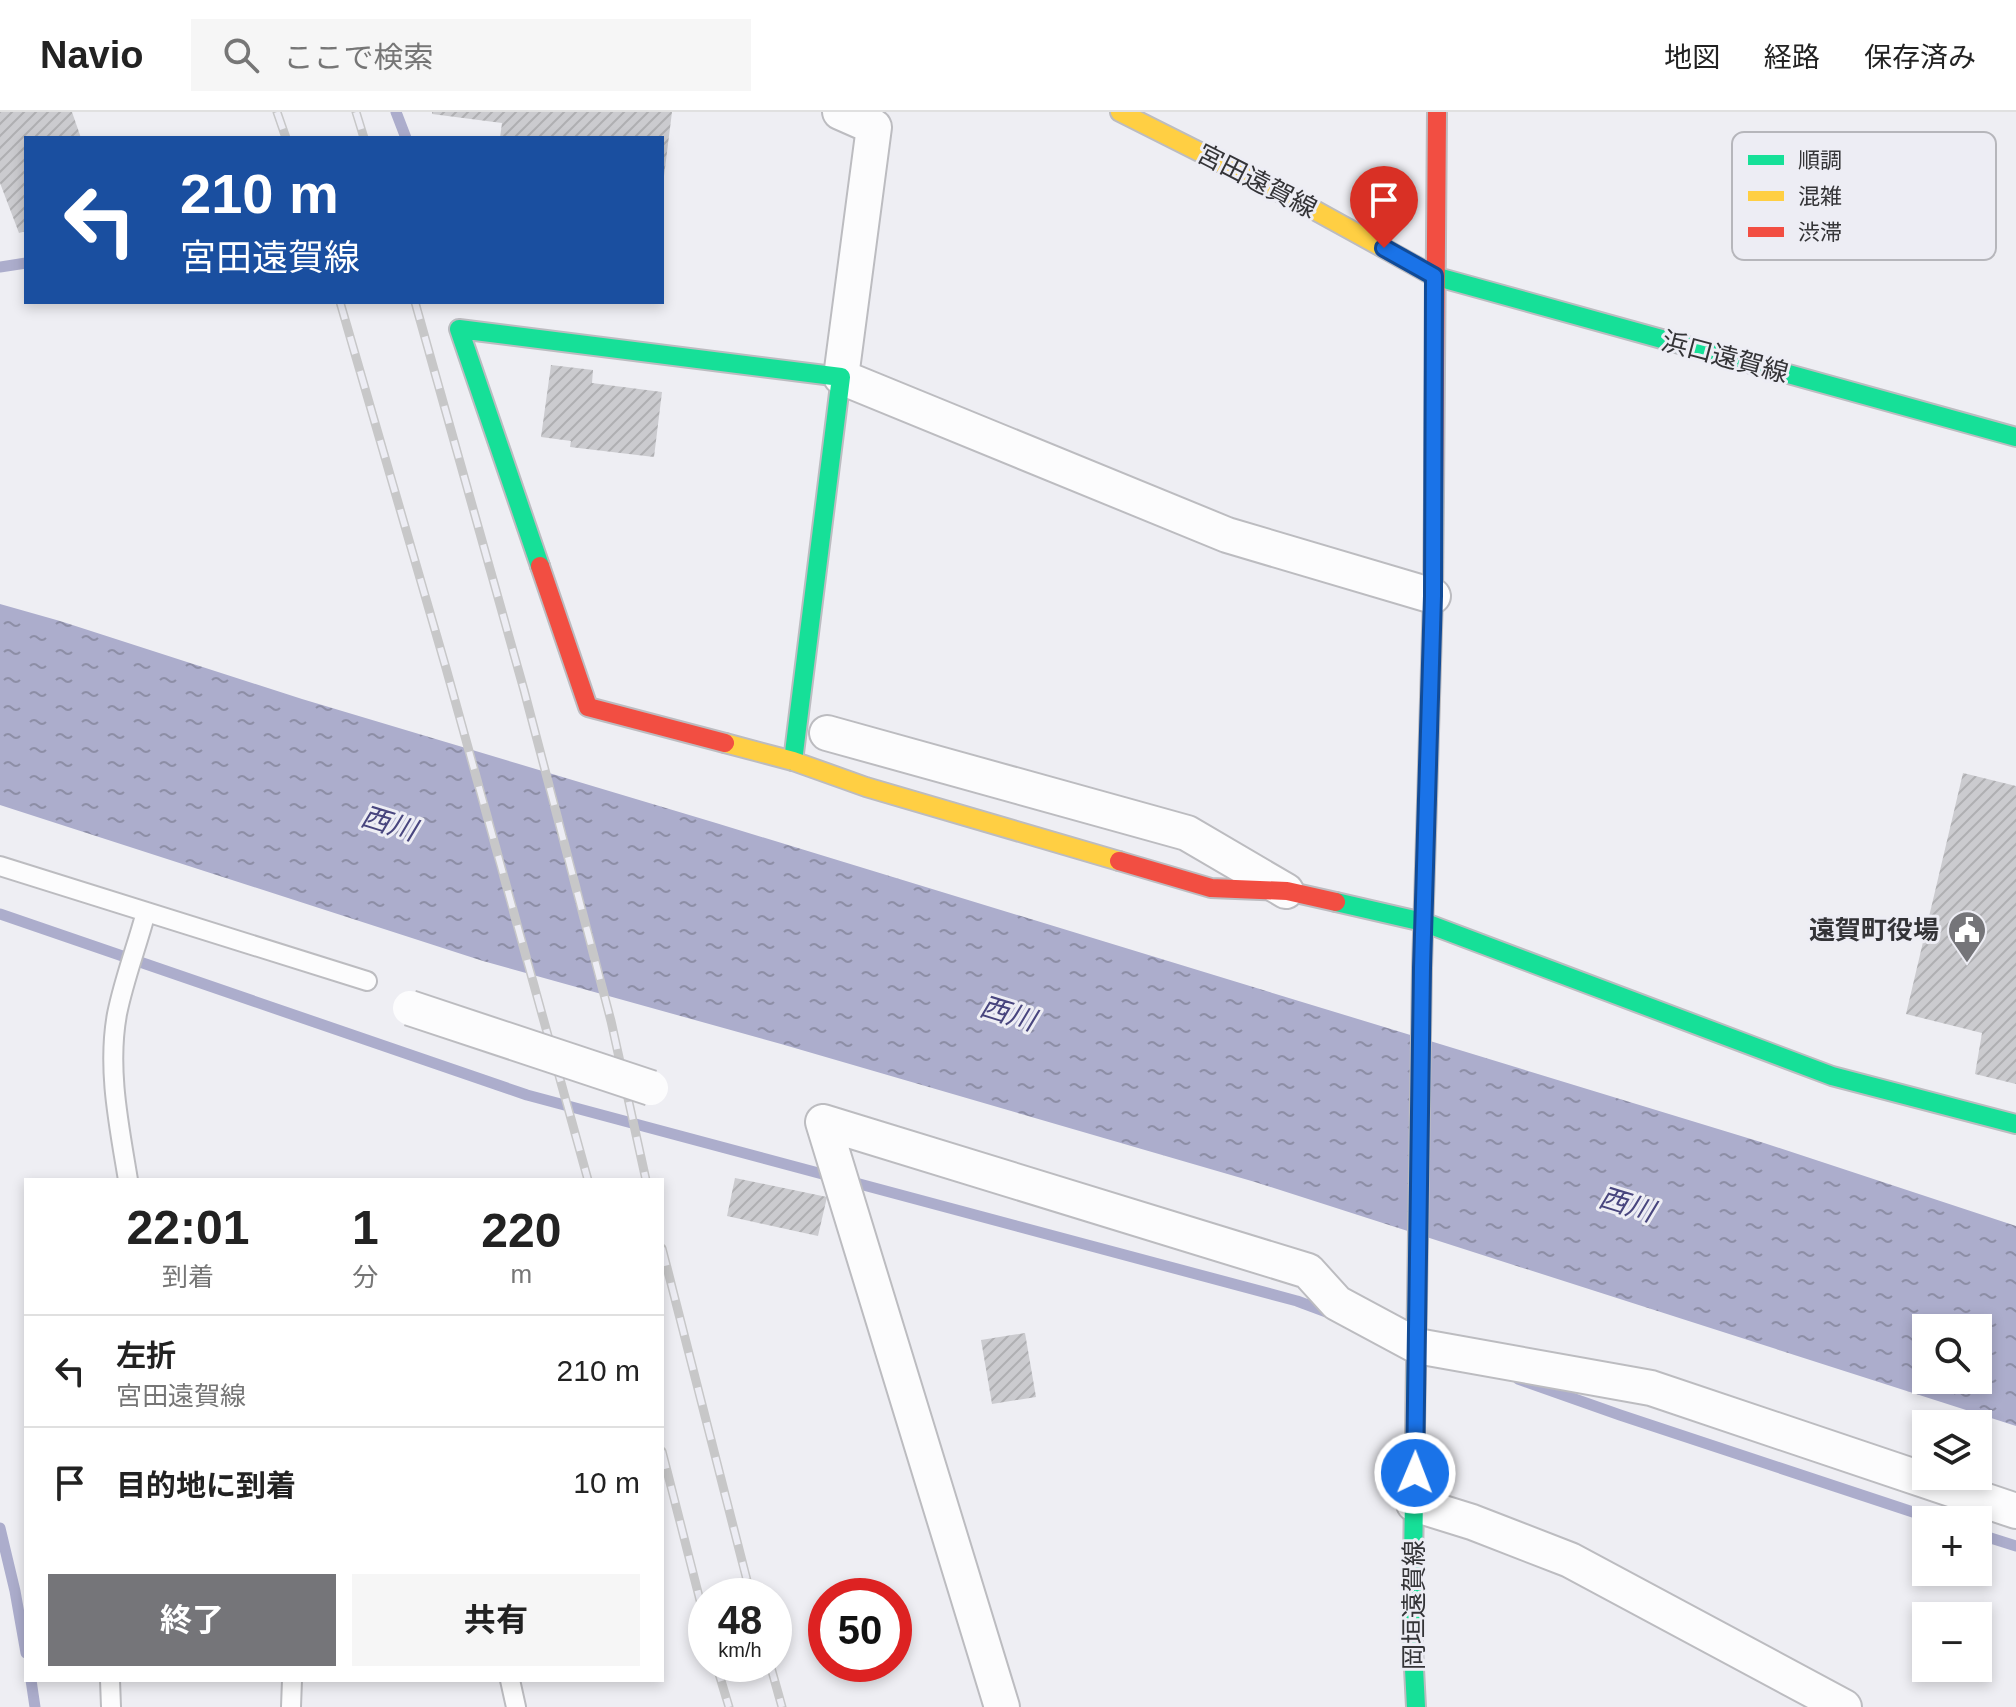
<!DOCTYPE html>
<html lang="ja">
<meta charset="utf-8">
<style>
:root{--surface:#fff;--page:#f6f6f6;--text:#222;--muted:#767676;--line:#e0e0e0;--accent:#757579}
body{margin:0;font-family:Helvetica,"Noto Sans JP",sans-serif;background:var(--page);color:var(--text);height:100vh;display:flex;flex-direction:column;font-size:30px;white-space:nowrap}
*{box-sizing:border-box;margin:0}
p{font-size:26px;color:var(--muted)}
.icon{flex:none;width:44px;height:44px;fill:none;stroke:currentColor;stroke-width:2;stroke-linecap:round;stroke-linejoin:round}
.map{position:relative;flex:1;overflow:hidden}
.details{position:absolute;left:24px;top:1066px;width:640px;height:504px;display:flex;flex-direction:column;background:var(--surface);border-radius:0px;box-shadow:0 4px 12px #0003}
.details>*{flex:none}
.hud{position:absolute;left:24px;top:24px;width:640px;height:168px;border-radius:0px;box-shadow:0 4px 12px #0003;background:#1a4fa0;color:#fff;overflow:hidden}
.fabs{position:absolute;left:1912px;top:1202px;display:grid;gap:16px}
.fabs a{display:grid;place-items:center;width:80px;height:80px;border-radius:0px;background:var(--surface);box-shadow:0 4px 12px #0003;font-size:40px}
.speed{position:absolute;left:688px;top:1466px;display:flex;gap:16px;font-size:40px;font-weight:700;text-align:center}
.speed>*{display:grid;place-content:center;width:104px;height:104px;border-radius:50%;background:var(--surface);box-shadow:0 4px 12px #0003;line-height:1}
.speed small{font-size:20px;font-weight:400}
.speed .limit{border:12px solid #d22;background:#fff;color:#111}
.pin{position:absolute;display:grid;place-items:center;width:68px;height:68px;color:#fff;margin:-82px -34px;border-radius:50% 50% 50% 0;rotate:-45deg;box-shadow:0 0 8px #0007}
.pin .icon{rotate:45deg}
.me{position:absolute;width:88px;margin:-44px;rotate:1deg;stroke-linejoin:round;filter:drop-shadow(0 0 6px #0008)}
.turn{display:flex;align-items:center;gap:28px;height:168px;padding:0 24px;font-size:36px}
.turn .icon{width:104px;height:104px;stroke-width:2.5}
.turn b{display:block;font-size:56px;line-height:68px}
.eta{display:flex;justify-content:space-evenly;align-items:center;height:136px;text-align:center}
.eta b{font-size:48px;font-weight:700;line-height:56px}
.cta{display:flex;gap:16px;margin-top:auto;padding:16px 24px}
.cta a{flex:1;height:92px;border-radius:0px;background:var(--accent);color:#fff;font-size:32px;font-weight:700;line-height:92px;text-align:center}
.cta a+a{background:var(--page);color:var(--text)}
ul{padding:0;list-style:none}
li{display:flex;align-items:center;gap:24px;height:112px;padding:0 24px;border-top:2px solid var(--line)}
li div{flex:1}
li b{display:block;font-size:30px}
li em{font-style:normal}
header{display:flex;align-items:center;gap:48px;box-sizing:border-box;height:112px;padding:0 40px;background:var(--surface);border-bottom:2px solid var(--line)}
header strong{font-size:38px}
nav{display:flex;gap:44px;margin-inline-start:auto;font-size:28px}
.search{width:560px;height:72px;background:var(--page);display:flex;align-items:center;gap:20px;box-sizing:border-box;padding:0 28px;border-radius:0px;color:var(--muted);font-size:30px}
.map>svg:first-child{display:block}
.water{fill:url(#water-ripples);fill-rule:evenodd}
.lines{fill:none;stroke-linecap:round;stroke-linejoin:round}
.stream{stroke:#acadcc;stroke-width:11}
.building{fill:url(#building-hatch)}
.lane-casing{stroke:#bcbcc0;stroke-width:22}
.street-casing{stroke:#bcbcc0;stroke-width:38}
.fast-casing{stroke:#bcbcc0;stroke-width:22}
.slow-casing{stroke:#bcbcc0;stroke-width:22}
.jam-casing{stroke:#bcbcc0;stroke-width:22}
.lane{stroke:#fcfcfd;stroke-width:18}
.street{stroke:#fcfcfd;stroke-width:34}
.fast{stroke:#16e098;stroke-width:18}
.slow{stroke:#ffcf43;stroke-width:18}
.jam{stroke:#f24e42;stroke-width:18}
.rail-casing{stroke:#c7c7c8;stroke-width:9}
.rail{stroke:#ededf4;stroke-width:6;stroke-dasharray:18;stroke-linecap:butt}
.street-bridge-casing{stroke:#bcbcc0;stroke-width:38;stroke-linecap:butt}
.street-bridge{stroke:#fcfcfd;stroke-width:34}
.route-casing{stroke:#114b97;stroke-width:20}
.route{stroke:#1a73e8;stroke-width:14}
.labels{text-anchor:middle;stroke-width:6;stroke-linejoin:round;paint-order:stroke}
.street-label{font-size:26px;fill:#343437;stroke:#ededf4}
.poi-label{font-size:26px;font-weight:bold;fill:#343437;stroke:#ededf4;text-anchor:end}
.water-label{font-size:28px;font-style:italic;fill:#48457e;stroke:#ededf4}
.key{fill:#ededf4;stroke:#b6b6bb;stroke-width:2}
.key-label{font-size:22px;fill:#343437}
</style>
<header>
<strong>Navio</strong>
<div class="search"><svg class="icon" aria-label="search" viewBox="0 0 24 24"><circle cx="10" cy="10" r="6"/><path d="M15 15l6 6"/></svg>ここで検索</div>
<nav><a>地図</a><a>経路</a><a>保存済み</a></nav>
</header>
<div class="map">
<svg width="2016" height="1595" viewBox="0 0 2016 1595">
<defs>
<pattern id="water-ripples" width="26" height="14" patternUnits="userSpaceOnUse" patternTransform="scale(2)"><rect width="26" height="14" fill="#acadcc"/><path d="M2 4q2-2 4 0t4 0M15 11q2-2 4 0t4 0" fill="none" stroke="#8d8ea6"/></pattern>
<pattern id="building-hatch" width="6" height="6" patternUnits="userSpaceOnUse" patternTransform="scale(2)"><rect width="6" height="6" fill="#cbcbcf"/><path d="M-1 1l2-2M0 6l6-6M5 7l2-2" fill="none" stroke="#afafb2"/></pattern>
</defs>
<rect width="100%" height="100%" fill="#eeeef3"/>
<path class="water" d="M0,492L60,509L302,587L716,711L1764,1031L2016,1114V1314L1255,1070L781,932L483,849L0,693ZM1926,1216H1978V1268H1926Z"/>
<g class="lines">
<path class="stream" d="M396,0L406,26
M0,155L26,151
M0,802L527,983L1297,1189L1332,1202
M1518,1267L1620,1303L1937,1408
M0,1416L15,1479L26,1541
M1978,1422L2016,1434
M31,1568L35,1595"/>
</g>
<path class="building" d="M0,0H72L81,26H26V119L19,121L0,71Z
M432,0H672L664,64H662V26H500L502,11L432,2Z
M551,253L593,258L592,271L662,280L654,345L570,335L571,329L541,325Z
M1963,661L2016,674V972L1975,962L1982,921L1906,902Z
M735,1066L827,1085L818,1124L727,1104Z
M1025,1221L1036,1285L992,1292L981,1228Z"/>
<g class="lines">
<defs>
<path id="lane" d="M0,754L367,869
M128,1068C119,1013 107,957 117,902C124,867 137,834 146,800
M110,1568L111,1595
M510,1568L516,1595
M291,1595L292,1568"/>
<path id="street" d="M840,0L874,15L841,265L1227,423L1433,484
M827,621L1187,721L1286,779
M823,1010L1308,1159L1337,1191L1417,1234L1651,1276L2016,1399
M823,1010L1002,1595
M1414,1392L1472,1410L1570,1448L1844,1595"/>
<path id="fast" d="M1434,164L2016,325
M540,454L459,217L841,265L793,649
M1336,790L1423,810L1832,964L2016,1012
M1416,1595L1412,1518L1422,856L1427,690"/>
<path id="slow" d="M1120,0L1309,95L1434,164
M725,631L793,649L866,675L1119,749
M1427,690L1433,484L1434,384"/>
<path id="jam" d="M1434,384L1437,0
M540,454L588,595L725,631
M1119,749L1211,776L1287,779L1336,790"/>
</defs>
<use href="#lane" class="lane-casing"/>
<use href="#street" class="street-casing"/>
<use href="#fast" class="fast-casing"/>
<use href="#slow" class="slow-casing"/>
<use href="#jam" class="jam-casing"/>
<use href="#lane" class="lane"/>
<use href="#street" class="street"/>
<use href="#fast" class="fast"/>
<use href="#slow" class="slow"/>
<use href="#jam" class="jam"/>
<defs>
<path id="rail" d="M277,0L286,26
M356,0L364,26
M340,190L446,556L588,1068
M415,190L524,578L611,909L646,1068
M662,1136L751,1484
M662,1339L706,1512
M716,1552L729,1595
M770,1552L782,1595"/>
</defs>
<use href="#rail" class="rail-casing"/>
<use href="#rail" class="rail"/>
<defs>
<path id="street-bridge" d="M410,896L651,976"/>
</defs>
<use href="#street-bridge" class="street-bridge-casing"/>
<use href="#street-bridge" class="street-bridge"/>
</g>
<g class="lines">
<defs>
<path id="route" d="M1384,136L1434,164L1433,484L1422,856L1415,1361"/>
</defs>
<use href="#route" class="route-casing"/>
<use href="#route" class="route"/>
</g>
<defs>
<symbol id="civic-pin" viewBox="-11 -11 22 30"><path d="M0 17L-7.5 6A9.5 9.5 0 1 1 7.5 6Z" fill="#757579" stroke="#ededf4"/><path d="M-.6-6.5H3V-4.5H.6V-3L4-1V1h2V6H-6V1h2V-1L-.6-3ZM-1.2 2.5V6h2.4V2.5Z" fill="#fff"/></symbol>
</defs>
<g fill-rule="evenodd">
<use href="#civic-pin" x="1945" y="796" width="44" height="60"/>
</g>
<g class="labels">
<g class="street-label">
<text transform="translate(1257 69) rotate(27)" y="9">宮田遠賀線</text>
<text transform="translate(1725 245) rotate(15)" y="9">浜口遠賀線</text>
<text transform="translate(1414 1493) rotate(-90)" y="9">岡垣遠賀線</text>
</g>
<g class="poi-label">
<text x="1939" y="827">遠賀町役場</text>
</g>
<g class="water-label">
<text transform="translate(389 711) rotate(17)" y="10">西川</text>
<text transform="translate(1008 901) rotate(17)" y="10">西川</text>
<text transform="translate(1627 1092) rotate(17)" y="10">西川</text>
</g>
</g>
<rect x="1732" y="20" width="264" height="128" rx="12" class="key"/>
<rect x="1748" y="43" width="36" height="10" fill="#16e098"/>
<rect x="1748" y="79" width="36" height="10" fill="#ffcf43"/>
<rect x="1748" y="115" width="36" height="10" fill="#f24e42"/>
<g class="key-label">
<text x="1798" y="56">順調</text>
<text x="1798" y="92">混雑</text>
<text x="1798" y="128">渋滞</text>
</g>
</svg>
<div class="fabs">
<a><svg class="icon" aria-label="search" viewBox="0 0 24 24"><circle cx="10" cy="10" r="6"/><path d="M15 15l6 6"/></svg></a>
<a><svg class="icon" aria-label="layers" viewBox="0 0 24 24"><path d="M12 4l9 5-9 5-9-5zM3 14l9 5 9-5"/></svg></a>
<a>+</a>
<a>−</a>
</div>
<div class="speed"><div>48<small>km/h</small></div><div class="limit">50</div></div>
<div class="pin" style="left:1384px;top:136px;background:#d93025"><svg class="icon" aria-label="arrive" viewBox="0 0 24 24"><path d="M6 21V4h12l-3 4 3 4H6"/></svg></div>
<svg class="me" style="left:1415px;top:1361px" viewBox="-20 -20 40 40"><circle r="17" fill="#1a73e8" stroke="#fff" stroke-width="3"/><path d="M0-11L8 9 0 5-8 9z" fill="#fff"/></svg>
<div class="hud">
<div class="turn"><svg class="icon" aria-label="left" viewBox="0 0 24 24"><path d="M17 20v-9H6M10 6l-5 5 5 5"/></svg><div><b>210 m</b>宮田遠賀線</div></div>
</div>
<section class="details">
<div class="eta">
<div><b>22:01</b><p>到着</p></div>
<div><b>1</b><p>分</p></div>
<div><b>220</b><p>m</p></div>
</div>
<ul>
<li><svg class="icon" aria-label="left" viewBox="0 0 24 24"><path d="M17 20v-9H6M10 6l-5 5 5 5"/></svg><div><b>左折</b><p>宮田遠賀線</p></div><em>210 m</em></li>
<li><svg class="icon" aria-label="arrive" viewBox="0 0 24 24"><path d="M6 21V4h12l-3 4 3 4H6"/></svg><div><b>目的地に到着</b></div><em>10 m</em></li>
</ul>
<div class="cta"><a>終了</a><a>共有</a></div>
</section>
</div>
